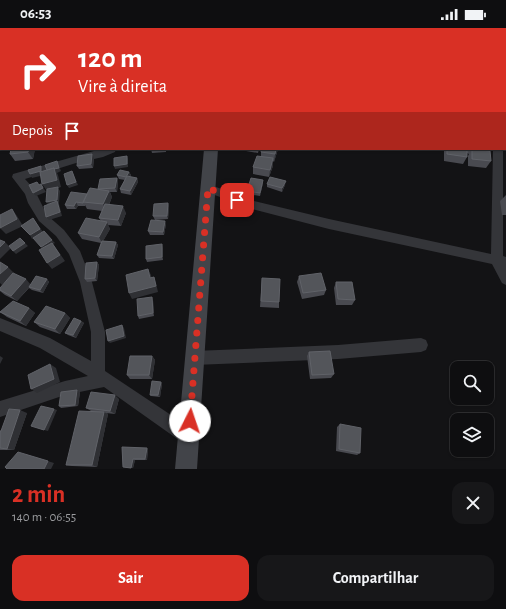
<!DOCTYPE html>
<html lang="pt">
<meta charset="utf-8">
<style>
:root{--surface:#0e0e10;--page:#171719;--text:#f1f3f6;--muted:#9b9c9f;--line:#2e2e30;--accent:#d93025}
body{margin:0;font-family:"Alegreya Sans",sans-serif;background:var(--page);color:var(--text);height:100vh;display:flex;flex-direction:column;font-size:15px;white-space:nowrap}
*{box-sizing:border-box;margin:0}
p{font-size:13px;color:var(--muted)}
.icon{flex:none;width:22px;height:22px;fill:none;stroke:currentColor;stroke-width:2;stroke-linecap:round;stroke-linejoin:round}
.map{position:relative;height:441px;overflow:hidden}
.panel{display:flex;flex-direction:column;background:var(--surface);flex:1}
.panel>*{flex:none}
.banner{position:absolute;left:0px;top:0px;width:506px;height:122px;box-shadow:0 1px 3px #0004,0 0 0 1px var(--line);background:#d93025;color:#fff;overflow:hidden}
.fabs{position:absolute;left:450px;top:333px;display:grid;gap:8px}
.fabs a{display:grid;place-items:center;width:44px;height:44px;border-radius:8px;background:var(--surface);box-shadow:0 1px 3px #0004,0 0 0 1px var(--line);font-size:20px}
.pin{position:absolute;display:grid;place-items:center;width:34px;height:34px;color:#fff;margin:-17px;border-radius:8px;box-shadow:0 2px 6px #0006}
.me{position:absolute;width:44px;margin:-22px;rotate:4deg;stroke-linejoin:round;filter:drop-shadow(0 0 3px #0008)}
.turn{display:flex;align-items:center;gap:14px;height:84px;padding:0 12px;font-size:18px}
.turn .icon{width:52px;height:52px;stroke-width:2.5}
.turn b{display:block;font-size:28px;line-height:34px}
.then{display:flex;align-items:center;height:38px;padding:0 12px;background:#0003;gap:8px;font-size:15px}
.round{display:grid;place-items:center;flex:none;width:42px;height:42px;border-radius:12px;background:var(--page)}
.head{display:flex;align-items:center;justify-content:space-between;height:68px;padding:0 12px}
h1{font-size:24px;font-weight:700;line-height:30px;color:var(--accent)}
.button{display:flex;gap:8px;margin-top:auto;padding:8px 12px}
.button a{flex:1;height:46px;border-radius:12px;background:var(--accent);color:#fff;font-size:16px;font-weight:700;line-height:46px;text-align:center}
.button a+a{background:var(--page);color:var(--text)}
.status{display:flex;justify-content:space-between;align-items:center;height:28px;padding:0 20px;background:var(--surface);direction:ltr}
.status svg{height:11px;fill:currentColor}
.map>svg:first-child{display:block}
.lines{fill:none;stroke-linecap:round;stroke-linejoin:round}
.street{fill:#343539;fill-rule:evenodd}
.secondary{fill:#424449;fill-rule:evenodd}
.wall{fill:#494a50}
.shaded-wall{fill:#2f3034}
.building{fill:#53555a;stroke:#606268}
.route{stroke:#d93025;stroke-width:7;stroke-dasharray:0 12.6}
</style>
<div class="status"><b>06:53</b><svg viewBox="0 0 49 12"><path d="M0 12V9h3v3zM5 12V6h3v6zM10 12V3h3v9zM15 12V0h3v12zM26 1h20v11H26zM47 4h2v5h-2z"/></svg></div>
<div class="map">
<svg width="506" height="441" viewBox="0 0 506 441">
<rect width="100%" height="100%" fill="#131315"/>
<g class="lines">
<path class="street" d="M505,28H506V34H505Z
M0,58H1V64H0Z
M101,121H116L115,124L103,129L76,135L25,151L34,161L47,187L64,202L80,223L92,254L105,304V343L195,403L197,409L195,415L189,417L183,415L104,359L65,367L0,389V373L65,353L88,348L40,320L0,303V290L50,310L91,333V304L80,254L69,226L56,208L39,193L28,175L25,166L12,149L13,146Z
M493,121H503V228L506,229V257L502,255L492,236L329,201L252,181L204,163L203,160L204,157L208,156L254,173L329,191L491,226Z
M421,310L426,312L428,317L426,322L421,324L338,331L194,337L189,335L187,330L189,325L194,323L338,317Z"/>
<path class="secondary" d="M217,0H227V1H217Z
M204,121H218L197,441H175Z"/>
</g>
<path class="wall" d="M505,40H506V51H505Z
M35,121L33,131L15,133L10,126Z
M128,121H142L129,123Z
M151,121H166V124L152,125Z
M232,121H237V123H232Z
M246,121H259L258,125L246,123Z
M262,121H278L274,134L273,133V138L269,149L253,146V139L261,129V124Z
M444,121H482L481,122L491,133L486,140L468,138V128L469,126L467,125V129L463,136L444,133Z
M94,130L93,140L79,141L77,138Z
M129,144L131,147L130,149L137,150L138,154L131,167L121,165L120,161L125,152L119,151L117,147Z
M117,150L118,153L117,164H110L112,169L109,177L126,185L121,198L108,197L110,201L103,213L116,214L118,217L114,231L99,230L97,227L101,215L82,211L78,205L101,193L99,190L102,183L87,181L85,177V178H78L76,181H67L65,177L98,161Z
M263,152V155L260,168L247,166V163Z
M267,156L285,157L282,164L267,159Z
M506,167V187H502L500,173Z
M168,175L169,179L168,191L155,192L153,188Z
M166,196L164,207H150L148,203Z
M163,220V232L147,234L146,231Z
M97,234L99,237L97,253L87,254L85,251Z
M299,248L326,262L324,267L302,271L297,254Z
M262,250L279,274V280L260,279Z
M47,251L49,254L43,265L32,262L29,260L17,273L5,267L0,263V260L31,256Z
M336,254L355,272L352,277H336L334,260Z
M153,272L154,288L139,291L138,288Z
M29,280L35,285L26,298L7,289L0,284Z
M65,285L70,290L60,306L40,299L34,294Z
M81,293L84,295L76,310L68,307L65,305Z
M309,324L334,346L331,350L310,351L307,328Z
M152,328L155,332L152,351H130L127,347Z
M161,354L162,356L160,369L151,368L150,367Z
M77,362L80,364L78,378L61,380L59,378Z
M119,371L115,386L106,385L108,386L97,439L72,438L66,437L91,383L86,380Z
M27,385L14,422H0V403H1Z
M340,396L360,425L357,427L336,423L337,399Z
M122,419L148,421L147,432H135L133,440L123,439Z"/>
<path class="shaded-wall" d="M29,121H35L33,131L28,124Z
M276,121H278L274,134L275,126Z
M92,126L94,130L93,140L91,136Z
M127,128L128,131V139L115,141L114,138Z
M273,130V138L269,149L270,142Z
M57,133L61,143L57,145L58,147L61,159L58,160L60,163L59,175V176L62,188L49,192L46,189L49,177L46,174L58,160L47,163L42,156L49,147Z
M41,138L43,142L44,147L32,150L30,146Z
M72,143L78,157L69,160L67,157Z
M129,144L131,147L127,153L126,149Z
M117,150L118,153L117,164L115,160Z
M137,150L138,154L131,167L130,163Z
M263,152V155L260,168V165Z
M286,153L285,157L282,164V160Z
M41,156L46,164L36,168L33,165Z
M109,163L112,169L106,183L103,176Z
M76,174L78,178L76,181L74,178Z
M168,175L169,179L168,191L167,188Z
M123,178L126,185L121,198L118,192Z
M12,181L17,188L23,198L6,206L0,200Z
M33,190L43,204L32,211L30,207Z
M165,193L166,196L164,207L163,204Z
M107,194L110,201L102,215L99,209Z
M52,212L55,215L53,216L65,233L52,241L47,235L44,223L41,219Z
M5,214L11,220L0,231V219Z
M116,214L118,217L114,231L112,228Z
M25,215L28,218L16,226L13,223Z
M162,216L163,220V232L162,229Z
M97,234L99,237L97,253L95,250Z
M8,239L14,245L2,257L0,255V246Z
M148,241L151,247L153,256L150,250Z
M154,249L156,255L158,264L132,271L129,265Z
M26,251L31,257L17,273L11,268Z
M47,251L49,254L43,265L40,262Z
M152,269L153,272L154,288L153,285Z
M29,280L35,285L26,298L20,293Z
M65,285L70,290L60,306L55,301Z
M81,293L84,295L76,310L73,307Z
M122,297L124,300L126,310L110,315L108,313Z
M0,328L3,330L0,336Z
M152,328L155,332L152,351L149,347Z
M50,336L56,340L60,354L37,365L31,361Z
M161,354L162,356L160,369L158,367Z
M77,362L80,364L78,378L75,377Z
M115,367L119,371L115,386L110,383Z
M54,381L57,382L48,403L44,402Z
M20,382L27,385L14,422L7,421Z
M104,384L108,386L97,439L92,437Z
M147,420L148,421L147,432L145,431Z
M25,426L54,435L51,441H44Z
M133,431L135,432L133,440H131Z"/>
<path class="building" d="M505,16H506V22H505Z
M505,40H506V46L505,44Z
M505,92H506V100H505Z
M11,121H29L28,124L10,126Z
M262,121H276L275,126L261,124Z
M447,121H467V129L447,126Z
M472,121L490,123L491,133L472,131Z
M92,126L91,136L77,138L78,128Z
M127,128V136L114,138V130Z
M257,128L273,130L270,142L253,139Z
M57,133L59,140L54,141V140L47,142L45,137Z
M41,138V143L30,146L28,142Z
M54,140L57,152L42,156L40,144Z
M120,142L129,144L126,149L117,147Z
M72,143L76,154L67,157L64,146Z
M127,148L137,150L130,163L120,161Z
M270,149L286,153L282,160L267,156Z
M117,150L115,160L98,161L100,151Z
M251,150L263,152L260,165L247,163Z
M37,154L39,157L41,156L43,160L33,165L29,157Z
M58,159L57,172L46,174L47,161Z
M90,160L109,163L103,176L83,174Z
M71,164L87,166L83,175L76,174L74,178L65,177Z
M57,173L60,184L46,189L44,178Z
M168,175L167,188H153L154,176Z
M105,176L123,178L118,192L99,190Z
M12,181L17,191L0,200V187Z
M33,190L40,201L30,207L21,198Z
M86,190L107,194L99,209L78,205Z
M151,192L165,193L163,204L148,203Z
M44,203L52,212L41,219L33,210Z
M20,210L25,215L13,223L9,218Z
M0,212L5,214L0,219Z
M102,213L116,214L112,228L97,227Z
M52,215L60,227L47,235L39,222Z
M162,216V229L146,231V218Z
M0,234L8,239L0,246Z
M97,234L95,250L85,251L86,235Z
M148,241L150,250L154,249L156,258L129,265L126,247Z
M13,245L26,251L11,268L0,262V260Z
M321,245L326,262L303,265L299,248Z
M36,248L47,251L40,262L29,259Z
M262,250L280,251L279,274L261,273Z
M336,254H352L355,272L338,271Z
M152,269L153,285L138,288L137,271Z
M13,273L29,280L20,293L0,284Z
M46,278L65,285L55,301L34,294Z
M74,290L81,293L73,307L65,305Z
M122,297L124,308L108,313L106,302Z
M330,323L334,346L312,347L309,324Z
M130,328H152L149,347H127Z
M50,336L54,351L31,361L28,347Z
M152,353L161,354L158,367H150Z
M77,362L75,377L59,378L61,364Z
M91,364L115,367L110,383L86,380Z
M41,378L54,381L44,402L31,398Z
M9,381L20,382L7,421L0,420V403H1Z
M79,383L104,384L92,437H66Z
M340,396L361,400L360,425L339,421Z
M122,419L147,420L145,431H133L131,440L123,439Z
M18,424L48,433L44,441H7L5,439Z"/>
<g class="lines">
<path class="route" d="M190,393L208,160L237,172"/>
</g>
</svg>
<div class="fabs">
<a><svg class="icon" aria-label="search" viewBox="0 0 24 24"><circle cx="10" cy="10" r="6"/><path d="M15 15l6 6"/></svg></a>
<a><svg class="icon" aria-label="layers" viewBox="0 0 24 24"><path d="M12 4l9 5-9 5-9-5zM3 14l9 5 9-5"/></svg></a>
</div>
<div class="pin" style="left:237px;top:172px;background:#d93025"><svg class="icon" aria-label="arrive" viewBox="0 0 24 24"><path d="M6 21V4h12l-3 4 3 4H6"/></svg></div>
<svg class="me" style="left:190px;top:393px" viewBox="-20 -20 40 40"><circle r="19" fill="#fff"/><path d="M0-13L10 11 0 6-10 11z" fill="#d93025"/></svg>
<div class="banner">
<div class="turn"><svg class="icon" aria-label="right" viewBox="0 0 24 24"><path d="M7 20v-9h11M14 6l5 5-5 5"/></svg><div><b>120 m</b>Vire à direita</div></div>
<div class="then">Depois<svg class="icon" aria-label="arrive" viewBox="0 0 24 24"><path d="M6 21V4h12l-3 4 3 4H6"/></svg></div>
</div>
</div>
<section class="panel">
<div class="head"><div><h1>2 min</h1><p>140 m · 06:55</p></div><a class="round"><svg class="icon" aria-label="close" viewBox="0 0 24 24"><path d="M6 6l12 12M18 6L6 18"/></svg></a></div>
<div class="button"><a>Sair</a><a>Compartilhar</a></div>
</section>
